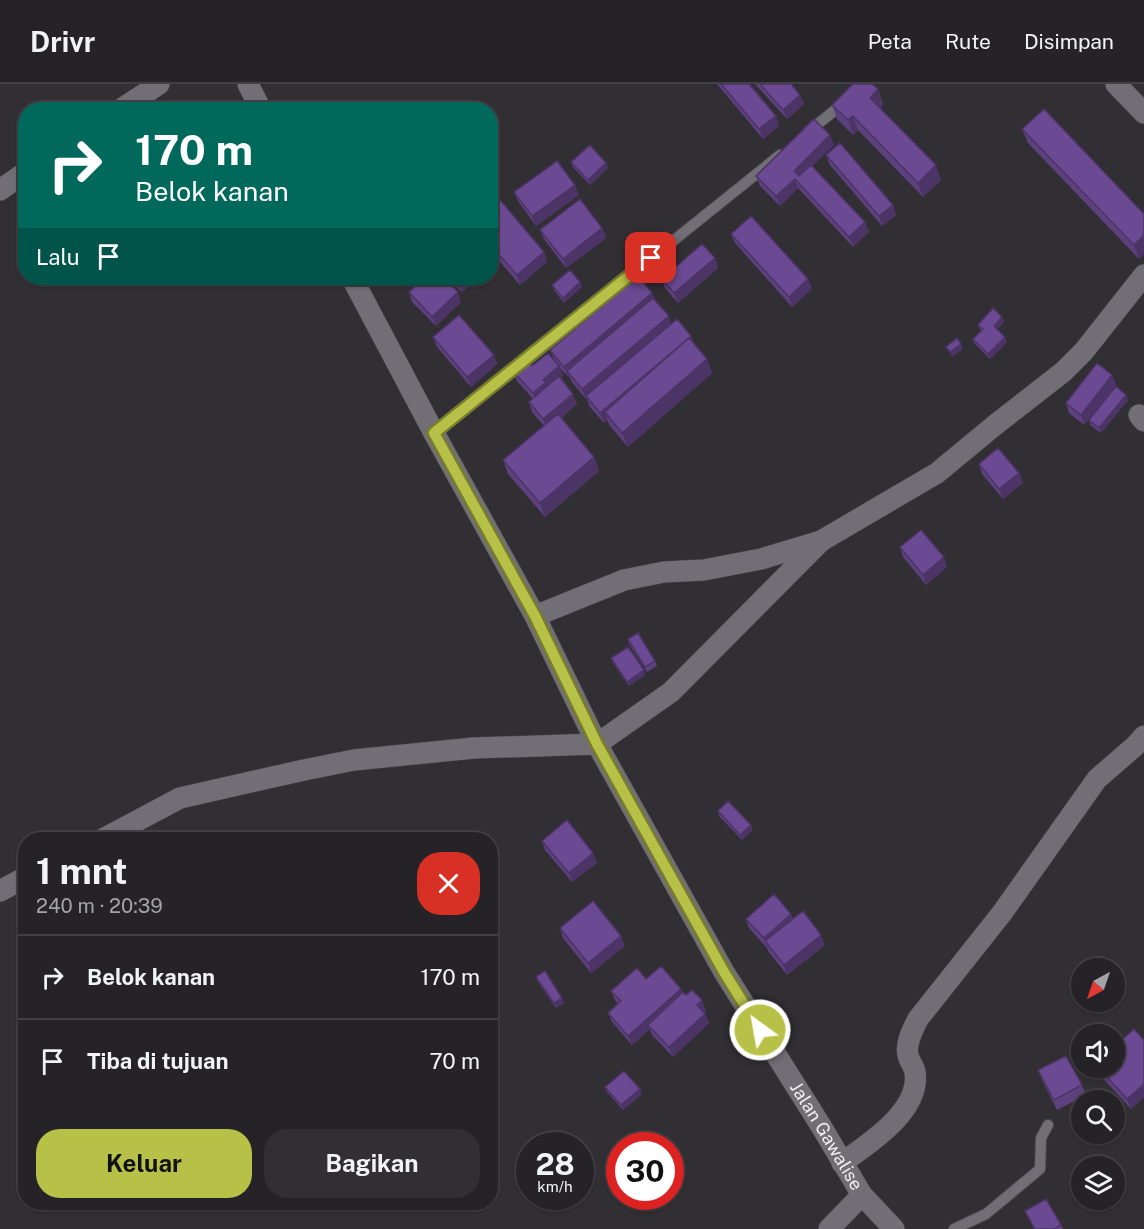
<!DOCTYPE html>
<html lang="id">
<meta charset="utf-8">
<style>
:root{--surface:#252327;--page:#312f33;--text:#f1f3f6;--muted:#a3a4a7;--line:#424044;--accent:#b8c147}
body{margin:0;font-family:"Public Sans",sans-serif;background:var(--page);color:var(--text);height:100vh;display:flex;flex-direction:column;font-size:22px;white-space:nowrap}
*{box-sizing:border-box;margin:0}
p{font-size:20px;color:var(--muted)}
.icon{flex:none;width:33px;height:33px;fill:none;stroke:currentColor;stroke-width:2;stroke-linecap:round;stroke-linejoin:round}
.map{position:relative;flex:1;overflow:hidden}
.details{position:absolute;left:18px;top:748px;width:480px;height:378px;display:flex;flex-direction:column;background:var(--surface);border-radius:24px;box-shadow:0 2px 4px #0004,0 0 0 2px var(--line)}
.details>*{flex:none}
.top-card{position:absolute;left:18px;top:18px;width:480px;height:183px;border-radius:24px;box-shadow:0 2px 4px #0004,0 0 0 2px var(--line);background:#00695c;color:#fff;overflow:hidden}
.needle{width:39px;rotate:220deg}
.controls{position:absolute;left:1071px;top:874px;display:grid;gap:12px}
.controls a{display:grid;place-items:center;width:54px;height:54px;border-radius:50%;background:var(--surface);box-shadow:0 2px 4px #0004,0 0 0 2px var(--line);font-size:30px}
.speed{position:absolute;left:516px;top:1048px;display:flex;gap:12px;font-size:30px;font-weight:700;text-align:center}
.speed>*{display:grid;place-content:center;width:78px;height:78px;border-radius:50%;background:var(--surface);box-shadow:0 2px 4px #0004,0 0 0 2px var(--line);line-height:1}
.speed small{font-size:15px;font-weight:400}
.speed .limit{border:9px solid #d22;background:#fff;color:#111}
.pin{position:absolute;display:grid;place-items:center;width:51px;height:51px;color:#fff;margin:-26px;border-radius:12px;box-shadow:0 3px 9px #0006}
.me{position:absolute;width:66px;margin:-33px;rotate:328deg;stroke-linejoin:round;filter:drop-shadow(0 0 4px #0008)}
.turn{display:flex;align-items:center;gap:21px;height:126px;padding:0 18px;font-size:27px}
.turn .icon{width:78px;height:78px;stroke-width:2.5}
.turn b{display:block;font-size:42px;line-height:51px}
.then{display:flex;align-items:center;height:57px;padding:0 18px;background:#0003;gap:12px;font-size:22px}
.round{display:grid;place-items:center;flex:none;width:63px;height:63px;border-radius:24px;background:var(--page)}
.head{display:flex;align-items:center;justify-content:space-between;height:102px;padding:0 18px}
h1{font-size:36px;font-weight:700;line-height:45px}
.action{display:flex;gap:12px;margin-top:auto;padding:12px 18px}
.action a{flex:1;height:69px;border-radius:24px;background:var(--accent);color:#111;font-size:24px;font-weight:700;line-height:69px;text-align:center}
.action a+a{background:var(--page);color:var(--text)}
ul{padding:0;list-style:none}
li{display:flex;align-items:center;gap:18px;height:84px;padding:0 18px;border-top:2px solid var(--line)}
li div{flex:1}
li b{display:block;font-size:22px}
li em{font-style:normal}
header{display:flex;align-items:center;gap:36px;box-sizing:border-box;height:84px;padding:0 30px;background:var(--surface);border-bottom:2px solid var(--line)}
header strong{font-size:28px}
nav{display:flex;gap:33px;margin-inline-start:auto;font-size:21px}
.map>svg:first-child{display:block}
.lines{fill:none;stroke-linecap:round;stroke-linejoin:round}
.service-casing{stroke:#4d4b4f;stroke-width:12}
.minor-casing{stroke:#4d4b4f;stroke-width:22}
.service{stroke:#716f75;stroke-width:10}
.minor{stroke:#716f75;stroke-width:21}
.wall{fill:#5d407e}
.shaded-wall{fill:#4c3467}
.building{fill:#6c4a93;stroke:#4c3467;stroke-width:1.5}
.route-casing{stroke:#787d2e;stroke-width:15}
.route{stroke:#b8c147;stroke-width:10}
.labels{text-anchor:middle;stroke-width:4.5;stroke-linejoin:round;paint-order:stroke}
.street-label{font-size:18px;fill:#f0eff2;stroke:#27252a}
</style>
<header>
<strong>Drivr</strong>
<nav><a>Peta</a><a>Rute</a><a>Disimpan</a></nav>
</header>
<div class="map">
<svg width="1144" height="1145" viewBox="0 0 1144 1145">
<rect width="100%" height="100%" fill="#312f34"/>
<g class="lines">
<defs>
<path id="service" d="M808,48L867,0
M434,349L780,71
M954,1145L986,1130L1040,1085L1041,1054L1048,1041"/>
<g id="minor">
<path d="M248,0L261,26"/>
<path d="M1116,0L1144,29"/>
<path d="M120,26L159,0"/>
<path d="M0,106L26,88"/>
<path id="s1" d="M352,194L434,349L535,532L597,660L724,888L821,1042L862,1111L829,1145"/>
<path d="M1139,331L1144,337"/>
<path d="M535,532L624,496L664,488L704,486L761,475L821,457L937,389L995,341L1063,288L1084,267L1144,191"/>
<path d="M101,756L180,714L304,686L354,676L474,664L597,660L671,608L821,457"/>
<path d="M0,807L26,793"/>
<path d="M842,1079C869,1059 921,1027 915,988C914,982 909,977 908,971C905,959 913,945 918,935L1002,829L1097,695L1135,662L1144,652"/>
<path d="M862,1111L894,1145"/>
</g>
</defs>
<use href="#service" class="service-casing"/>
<use href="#minor" class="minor-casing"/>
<use href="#service" class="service"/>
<use href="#minor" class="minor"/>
</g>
<path class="wall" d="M717,0H749L776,32L779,42L763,55Z
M755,0H791L800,11L804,20L787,35Z
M878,5L883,20L880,23L941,96L923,113L858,46L853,51L837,35L832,21Z
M1022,45L1144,130V170L1139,175L1028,59Z
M830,51L834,61L812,82L865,138L869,148L853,163L798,104L780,122L760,102L756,92Z
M826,71L893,121L896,131L882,142L830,81Z
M571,78L606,79L608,84L590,101L573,83Z
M514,108L579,111L536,142L518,117Z
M490,125L544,168L547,178L520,201L490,166Z
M602,144L606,154L566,184L544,155L540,146Z
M731,150L808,195L812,205L792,223L735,159Z
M715,174L718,184L678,219L665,204L662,195Z
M447,194H474V196L462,208Z
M580,198L582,203L564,219L554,206L552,201Z
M409,208L461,218L436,242L412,218Z
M655,216L672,240L694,260L707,275L712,289L628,363L610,342L607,336L604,339L589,322L587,314L586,315L571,297L569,292L568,293L559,283L563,292L560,294L577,320L561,334L594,373L599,387L545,433L508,390L503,376L544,342L532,328L529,318L533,315L517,297L513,287L532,282L554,275L550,266Z
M1002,233L1004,238L997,245L1007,258L990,275L975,260L973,255L981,247L978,241Z
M433,253L494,271L497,280L471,303L437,263Z
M1112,291L1116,301L1084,341L1069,329L1066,319Z
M1126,311L1128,316L1101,349L1090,341L1089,336Z
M979,380L1019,389L1023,399L1003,415L982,390Z
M900,463L947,483L926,501L903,473Z
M628,555L655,577L657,582L647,588L629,560Z
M611,574L645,591L629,602L613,579Z
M718,727L753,746L742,756L719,732Z
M542,757L597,779L572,798L545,766Z
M791,830L793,835L825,861L787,891L768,867L767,864L749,844L746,835Z
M560,844L625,862L591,889L563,854Z
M536,893L564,919L556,924L538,898Z
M646,895L686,911L706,926L704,928L709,939L673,973L652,951L650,945L632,961L612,938L608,929L618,920L615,916L611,907Z
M1144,956V1013L1131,1025L1099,990L1097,984H1114Z
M1038,986L1082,1001L1086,1011L1057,1026L1042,996Z
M605,1003L642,1010L623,1026L607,1008Z
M1025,1127L1061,1141L1063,1145H1034Z"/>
<path class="shaded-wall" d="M878,5L883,20L875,28L870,14Z
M800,11L804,20L787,35L783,26Z
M776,32L779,42L763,55L759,45Z
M853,32L858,46L853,51L848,36Z
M830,51L834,61L798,96L794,87Z
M606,79L608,84L590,101L588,96Z
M936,81L941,96L923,113L918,99Z
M795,95L798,104L780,122L776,112Z
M575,101L579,111L536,142L532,132Z
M893,121L896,131L882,142L879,132Z
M865,138L869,148L853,163L849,153Z
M602,144L606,154L566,184L563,175Z
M1144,151V170L1139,175L1134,161Z
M544,168L547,178L520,201L517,191Z
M715,174L718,184L678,219L674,209Z
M470,194H474V196L462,208L460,203Z
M808,195L812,205L792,223L789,213Z
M580,198L582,203L564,219L563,214Z
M458,208L461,218L436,242L432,233Z
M652,209L656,218L567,287L569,292L568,293L564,283Z
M669,232L672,242L586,312V315L582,305Z
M1002,233L1004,238L995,247L994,242Z
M691,252L695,262L605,328L608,336L604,339L600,329Z
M1005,253L1007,258L990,275L988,270Z
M961,260L963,265L952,273L950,268Z
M494,271L497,280L471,303L467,293Z
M707,275L712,289L628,363L622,349Z
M559,282L563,292L548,304L537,319L533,309L543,296Z
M1112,291L1116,301L1084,341L1081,331Z
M573,310L577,320L547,345L543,335Z
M1126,311L1128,316L1101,349L1099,344Z
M594,373L599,387L545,433L540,419Z
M1019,389L1023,399L1003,415L999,405Z
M944,473L947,483L926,501L923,491Z
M644,586L645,591L629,602L627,598Z
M751,741L753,746L742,756L740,751Z
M593,769L597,779L572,798L569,789Z
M791,830L795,840L765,857L767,864L764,854Z
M821,851L825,861L787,891L784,881Z
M621,852L625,862L591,889L588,879Z
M681,905L684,915L648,941L650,945L632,961L628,952Z
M562,914L564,919L556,924L554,919Z
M702,916L706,926L700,931L697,921Z
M705,930L709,939L673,973L669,963Z
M1144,1000V1013L1131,1025L1127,1015Z
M640,1005L642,1010L623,1026L621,1021Z"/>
<path class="building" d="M721,0H749L776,32L759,45Z
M760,0H791L800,11L783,26Z
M853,0H872L878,5L870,14L936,81L918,99L853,32L848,36L832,21Z
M1044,25L1144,130V151L1134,161L1022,45Z
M814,35L830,51L794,87L799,92L811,81L865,138L849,153L795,95L776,112L756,92Z
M840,59L893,121L879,132L826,71Z
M590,61L606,79L588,96L571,78Z
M557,77L575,101L532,132L514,108Z
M580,115L602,144L563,175L540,146Z
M501,117L544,168L517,191L490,160V125Z
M751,132L808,195L789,213L731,150Z
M702,160L715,174L674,209L662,195Z
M570,186L580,198L563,214L552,201Z
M638,192L652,209L564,283L550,266Z
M424,194H444L458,208L432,233L409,208Z
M450,194H470L460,203Z
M653,214L669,232L582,305L567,287Z
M993,224L1002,233L994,242L1005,253L988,270L973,255L983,245L978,241Z
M459,231L494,271L467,293L433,253Z
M677,235L691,252L600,329L586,312Z
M689,254L707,275L622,349L605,328Z
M957,254L961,260L950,268L946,263Z
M548,269L559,282L543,296L546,298L533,309L513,287L526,275L532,282Z
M1097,279L1112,291L1081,331L1066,319Z
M559,292L573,310L543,335L529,318Z
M1116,302L1126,311L1099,344L1089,336Z
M558,330L594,373L540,419L503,376Z
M998,364L1019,389L999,405L979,380Z
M921,446L944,473L923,491L900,463Z
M638,549L655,577L645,583L628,555Z
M628,563L644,586L627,598L611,574Z
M728,717L751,741L740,751L718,727Z
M567,736L593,769L569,789L542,757Z
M774,810L791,830L764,854L746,835Z
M593,817L621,852L588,879L560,844Z
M803,827L821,851L784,881L765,857Z
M661,882L681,905L628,952L608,929L621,917L611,907L637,884L646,895Z
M545,887L562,914L554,919L536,893Z
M692,906L702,916L697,921L705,930L669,963L648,941L683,908L686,911Z
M1134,945L1144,956V1000L1127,1015L1099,984H1114V963Z
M1066,972L1082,1001L1054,1016L1038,986Z
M624,987L640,1005L621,1021L605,1003Z
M1046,1115L1061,1141L1054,1145H1035L1025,1127Z"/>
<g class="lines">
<defs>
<path id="route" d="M651,174L434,349L535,532L597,660L724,888L760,946"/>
</defs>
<use href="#route" class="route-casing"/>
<use href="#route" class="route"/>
</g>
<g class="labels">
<g class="street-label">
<text dy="6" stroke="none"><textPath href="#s1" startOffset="981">Jalan Gawalise</textPath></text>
</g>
</g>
</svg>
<div class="controls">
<a><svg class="needle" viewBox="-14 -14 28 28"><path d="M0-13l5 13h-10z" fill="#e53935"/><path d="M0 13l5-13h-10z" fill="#a3a4a7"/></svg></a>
<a><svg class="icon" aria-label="sound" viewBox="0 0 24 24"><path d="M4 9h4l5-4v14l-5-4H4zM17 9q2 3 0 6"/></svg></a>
<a><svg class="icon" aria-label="search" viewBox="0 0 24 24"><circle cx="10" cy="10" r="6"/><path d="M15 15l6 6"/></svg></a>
<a><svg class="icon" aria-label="layers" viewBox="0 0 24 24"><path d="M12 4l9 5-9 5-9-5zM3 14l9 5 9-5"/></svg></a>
</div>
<div class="speed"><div>28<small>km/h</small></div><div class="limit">30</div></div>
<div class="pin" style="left:651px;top:174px;background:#d93025"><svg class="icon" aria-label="arrive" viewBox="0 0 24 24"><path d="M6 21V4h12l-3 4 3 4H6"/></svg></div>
<svg class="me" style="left:760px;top:946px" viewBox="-20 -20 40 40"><circle r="17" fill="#b8c147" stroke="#fff" stroke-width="3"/><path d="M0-11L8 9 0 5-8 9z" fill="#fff"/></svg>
<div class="top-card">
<div class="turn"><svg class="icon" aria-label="right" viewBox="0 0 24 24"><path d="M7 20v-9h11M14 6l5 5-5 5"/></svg><div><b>170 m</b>Belok kanan</div></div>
<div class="then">Lalu<svg class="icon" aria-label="arrive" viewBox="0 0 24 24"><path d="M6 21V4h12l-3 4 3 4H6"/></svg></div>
</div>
<section class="details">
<div class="head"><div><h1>1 mnt</h1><p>240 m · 20:39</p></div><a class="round" style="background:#d93025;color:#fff"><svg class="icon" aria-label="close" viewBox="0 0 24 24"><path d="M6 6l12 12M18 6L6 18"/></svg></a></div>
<ul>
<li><svg class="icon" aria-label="right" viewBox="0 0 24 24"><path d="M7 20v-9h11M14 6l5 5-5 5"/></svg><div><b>Belok kanan</b></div><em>170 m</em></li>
<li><svg class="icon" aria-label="arrive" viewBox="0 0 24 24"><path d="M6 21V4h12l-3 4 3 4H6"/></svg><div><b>Tiba di tujuan</b></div><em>70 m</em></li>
</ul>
<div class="action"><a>Keluar</a><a>Bagikan</a></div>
</section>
</div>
